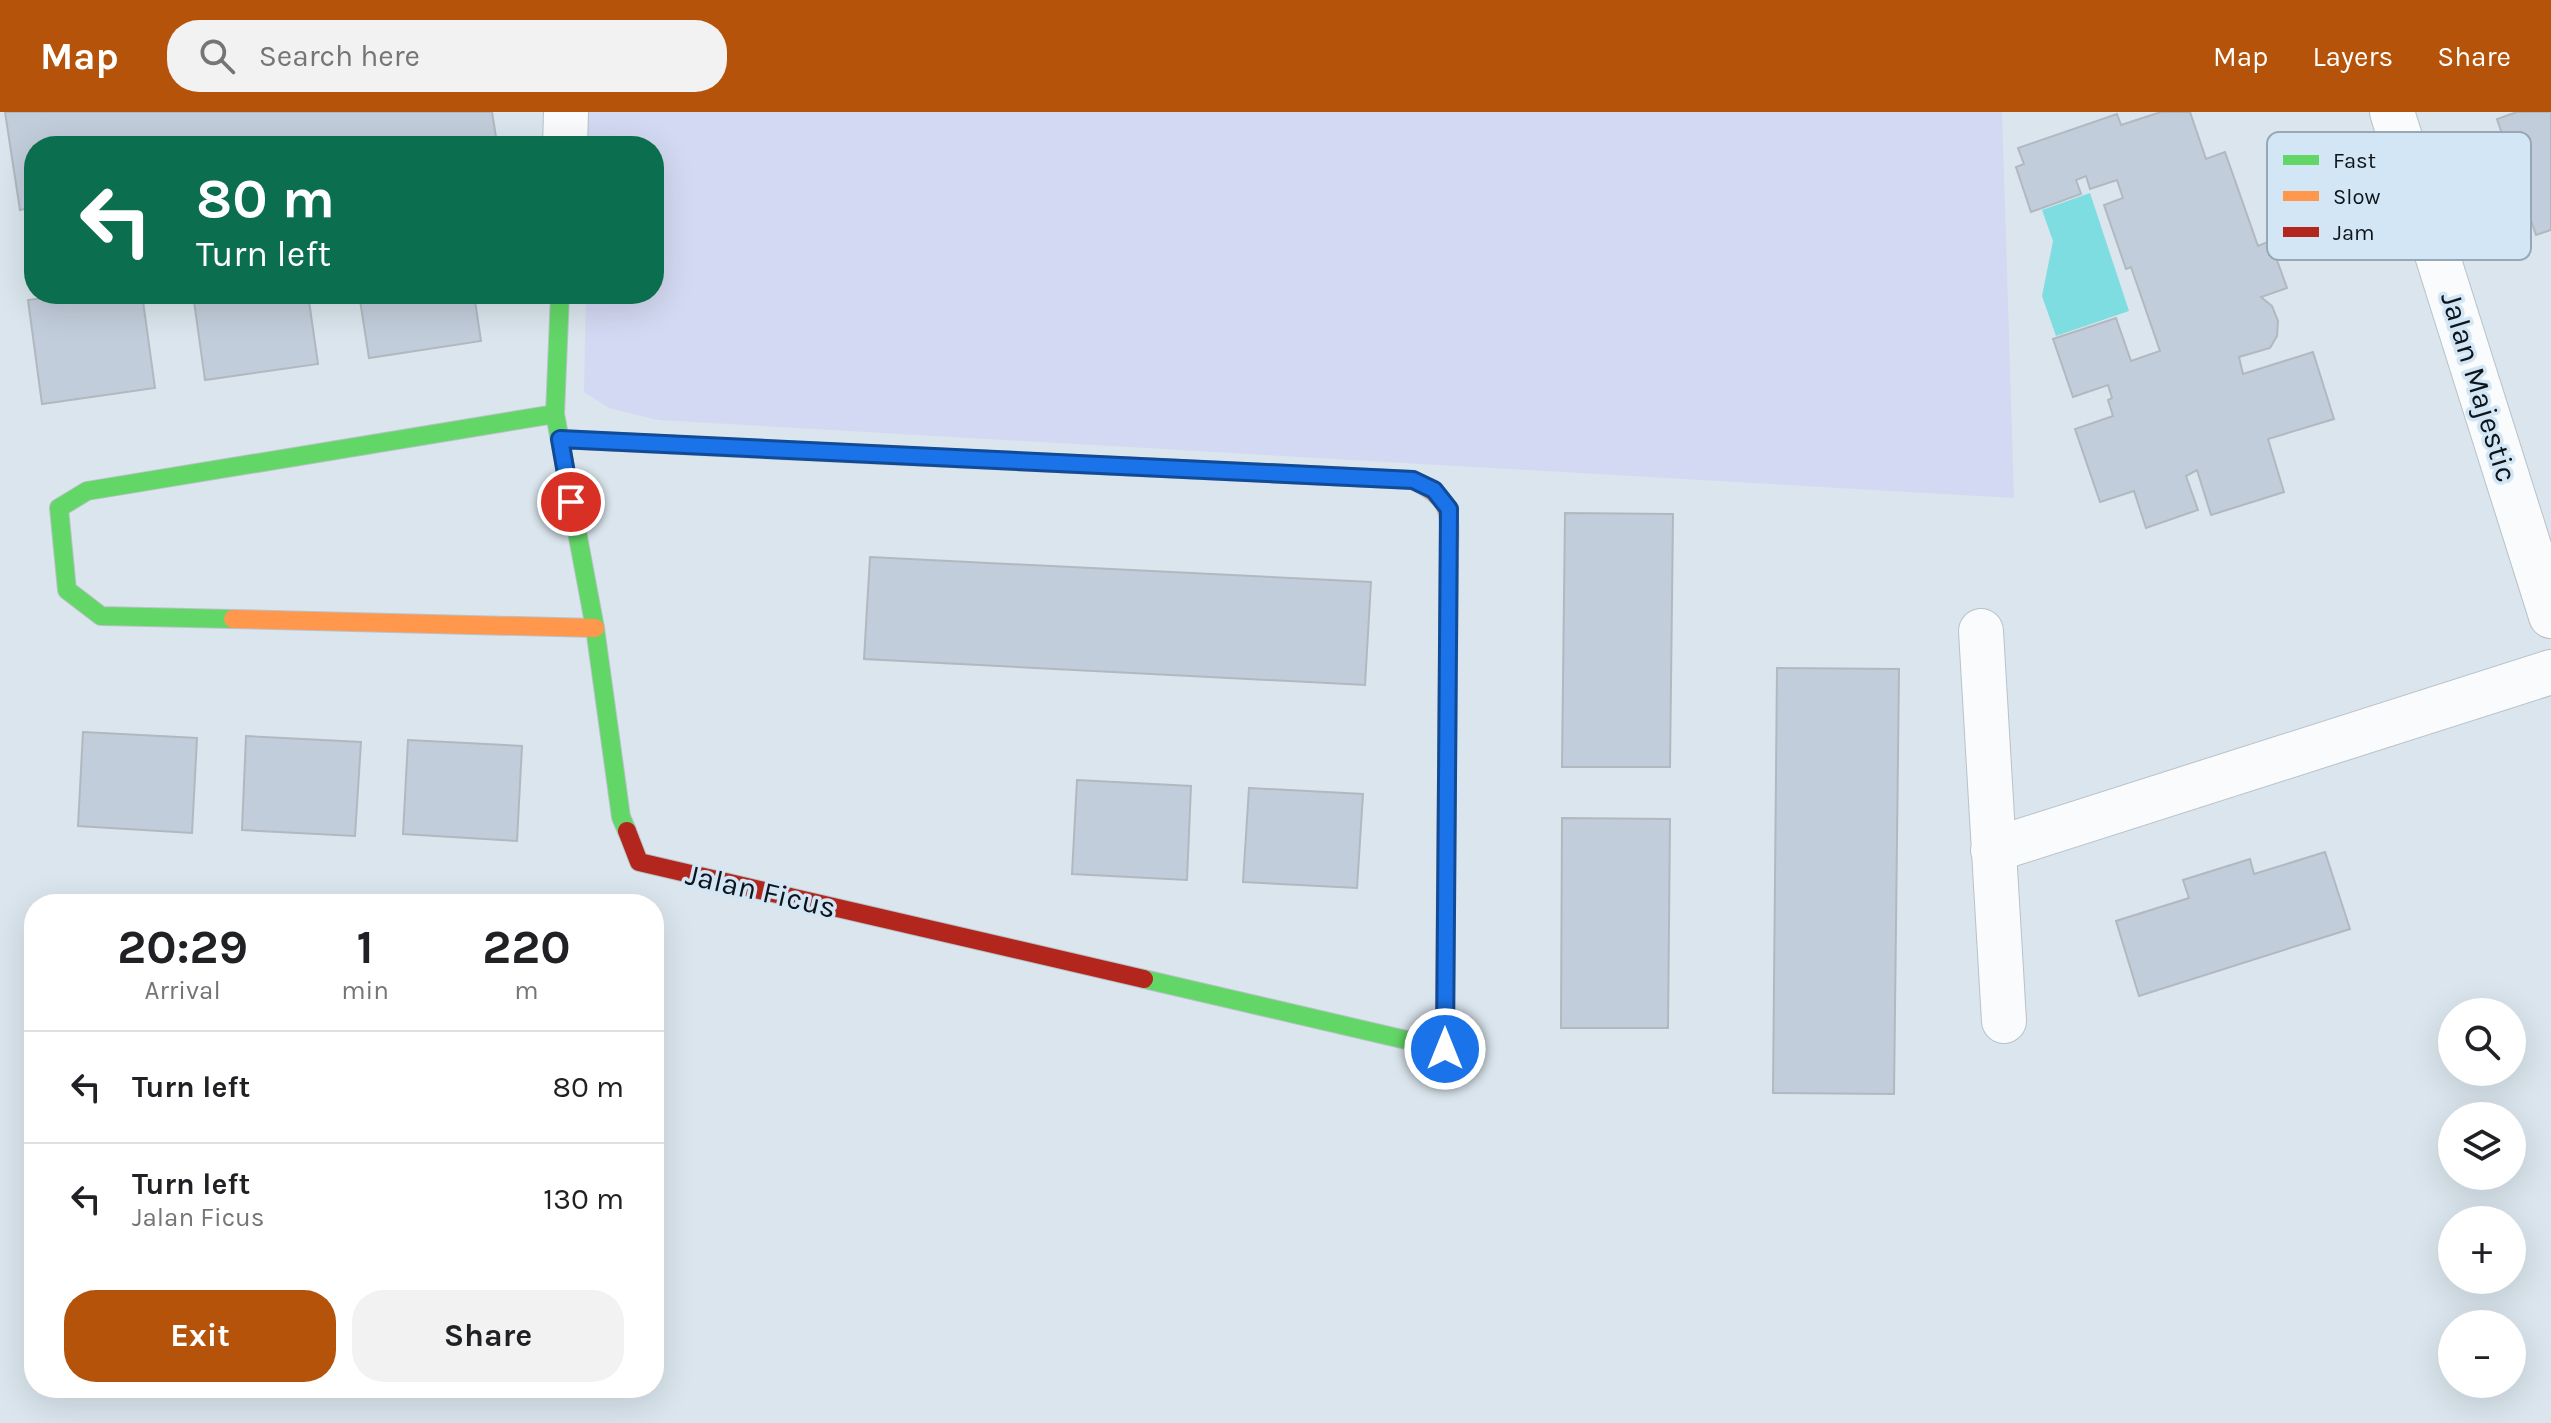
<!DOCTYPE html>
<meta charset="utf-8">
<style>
:root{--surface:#fff;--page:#f2f2f2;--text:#202124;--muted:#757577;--line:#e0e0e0;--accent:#b45309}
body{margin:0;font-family:Karla,sans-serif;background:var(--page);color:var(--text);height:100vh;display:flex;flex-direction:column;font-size:30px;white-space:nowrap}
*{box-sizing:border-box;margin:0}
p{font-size:26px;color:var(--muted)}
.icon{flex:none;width:44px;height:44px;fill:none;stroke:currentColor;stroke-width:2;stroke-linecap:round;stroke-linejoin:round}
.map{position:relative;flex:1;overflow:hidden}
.side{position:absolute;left:24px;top:782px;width:640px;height:504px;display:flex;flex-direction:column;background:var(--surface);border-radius:32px;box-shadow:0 8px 32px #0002}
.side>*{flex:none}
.banner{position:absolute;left:24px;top:24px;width:640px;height:168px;border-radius:32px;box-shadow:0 8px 32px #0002;background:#0b6e4f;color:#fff;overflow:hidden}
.controls{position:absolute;left:2438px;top:886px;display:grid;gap:16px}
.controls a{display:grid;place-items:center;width:88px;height:88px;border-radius:50%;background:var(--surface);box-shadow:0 8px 32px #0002;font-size:40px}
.pin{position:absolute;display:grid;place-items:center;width:68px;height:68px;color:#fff;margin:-34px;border:4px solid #fff;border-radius:50%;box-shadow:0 2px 8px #0007}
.me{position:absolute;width:88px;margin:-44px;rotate:0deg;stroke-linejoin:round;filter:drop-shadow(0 0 6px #0008)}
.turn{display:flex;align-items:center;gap:28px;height:168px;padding:0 40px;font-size:36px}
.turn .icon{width:104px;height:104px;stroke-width:2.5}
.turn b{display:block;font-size:56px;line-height:68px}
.eta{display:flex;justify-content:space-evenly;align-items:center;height:136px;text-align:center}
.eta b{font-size:48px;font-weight:700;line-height:56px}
.primary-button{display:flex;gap:16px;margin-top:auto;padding:16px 40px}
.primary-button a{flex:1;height:92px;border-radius:32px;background:var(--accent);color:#fff;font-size:32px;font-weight:700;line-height:92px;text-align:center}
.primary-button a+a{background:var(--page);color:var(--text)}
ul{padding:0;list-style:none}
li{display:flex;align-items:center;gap:24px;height:112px;padding:0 40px;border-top:2px solid var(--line)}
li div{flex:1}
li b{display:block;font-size:30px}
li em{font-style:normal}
header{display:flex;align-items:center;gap:48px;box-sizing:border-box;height:112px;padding:0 40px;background:var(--accent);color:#fff}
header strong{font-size:38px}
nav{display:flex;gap:44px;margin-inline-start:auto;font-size:28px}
.search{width:560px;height:72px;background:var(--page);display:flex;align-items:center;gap:20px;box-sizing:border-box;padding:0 28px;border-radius:32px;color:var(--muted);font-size:30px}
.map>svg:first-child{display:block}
.green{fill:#d3d9f2}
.water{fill:#7edde0}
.building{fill:#c2cddb;stroke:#b1b8c0;stroke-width:2}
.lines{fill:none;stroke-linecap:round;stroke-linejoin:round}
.street-casing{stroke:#b9c2c8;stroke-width:46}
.fast-casing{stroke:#b9c2c8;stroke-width:20}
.slow-casing{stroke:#b9c2c8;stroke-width:20}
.jam-casing{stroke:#b9c2c8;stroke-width:20}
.street{stroke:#f9fbfc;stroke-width:44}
.fast{stroke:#63d668;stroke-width:18}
.slow{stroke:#ff974d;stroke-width:18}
.jam{stroke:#b3261e;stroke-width:18}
.route-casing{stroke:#114b97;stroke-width:20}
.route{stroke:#1a73e8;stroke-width:14}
.labels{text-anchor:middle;stroke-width:7;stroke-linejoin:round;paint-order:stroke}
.street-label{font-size:30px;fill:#0e151a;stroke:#d2e6f5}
.key{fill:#d2e6f5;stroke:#97a7b3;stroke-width:2}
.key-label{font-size:22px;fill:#0e151a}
</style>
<header>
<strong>Map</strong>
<div class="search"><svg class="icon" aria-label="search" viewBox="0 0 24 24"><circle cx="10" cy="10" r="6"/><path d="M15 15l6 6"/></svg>Search here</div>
<nav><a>Map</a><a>Layers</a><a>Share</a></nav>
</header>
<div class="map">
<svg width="2551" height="1311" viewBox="0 0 2551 1311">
<rect width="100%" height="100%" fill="#dae5ed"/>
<path class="green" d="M588,0H2002L2014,386L658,308L609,296L584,280L586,182H654V34H587Z"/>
<path class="water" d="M2090,81L2129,199L2056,224L2042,184L2053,129L2042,98Z"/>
<path class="building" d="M5,0H492L496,25L437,34H34V95L20,98Z
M2161,0H2190L2206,47L2225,40L2258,134L2270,129L2287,176L2261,185L2272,194L2278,209L2277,224L2270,236L2239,245L2243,262L2313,240L2334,307L2268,327L2284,380L2211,403L2197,358L2186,364L2198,398L2146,416L2134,379L2100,390L2075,317L2113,304L2108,288L2112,286L2108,273L2073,285L2053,227L2116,206L2131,249L2160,239L2131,155L2126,157L2104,93L2123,86L2117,68L2090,77L2086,64L2076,68L2081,82L2031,100L2016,55L2024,52L2018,36L2117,2L2121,13Z
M2517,0H2551V118L2536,123L2497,7Z
M72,182H142L155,276L42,292L28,188Z
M193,182H308L318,252L205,268Z
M359,182H474L481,229L369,246Z
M1565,401L1673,402L1670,655H1562Z
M870,445L1371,470L1365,573L864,547Z
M1777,556L1899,557L1894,982L1773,981Z
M83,620L197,626L192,721L78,714Z
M246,624L361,630L355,724L242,718Z
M408,628L522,634L517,729L403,722Z
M1077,668L1191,674L1187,768L1072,762Z
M1249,676L1363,682L1357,776L1243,770Z
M1562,706L1670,707L1668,916H1561Z
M2325,740L2350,817L2139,884L2116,809L2189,786L2183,768L2250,747L2254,762Z"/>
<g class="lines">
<defs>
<path id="street" d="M2392,0L2551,504
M565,34L566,0
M1981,519L2004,909
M1993,738L2551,560"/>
<path id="fast" d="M560,182L555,302L595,516L621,705L627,719
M560,327L780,338
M233,507L101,504L67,478L59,396L87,379L555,302
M1144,867L1445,937V876"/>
<path id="slow" d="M1118,354L1413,368C1456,389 1449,403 1449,446
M233,507L595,516"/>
<path id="jam" d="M780,338L1118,354
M627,719L639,750L1144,867
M1445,876L1449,446"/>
</defs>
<use href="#street" class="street-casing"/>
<use href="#fast" class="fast-casing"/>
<use href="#slow" class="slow-casing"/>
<use href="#jam" class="jam-casing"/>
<use href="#street" class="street"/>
<use href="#fast" class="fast"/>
<use href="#slow" class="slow"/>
<use href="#jam" class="jam"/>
</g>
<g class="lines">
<defs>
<path id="route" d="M571,390L560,327L1413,368L1434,378L1449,397L1445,937"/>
</defs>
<use href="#route" class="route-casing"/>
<use href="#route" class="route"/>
</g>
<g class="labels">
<g class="street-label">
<text transform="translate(2479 275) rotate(73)" y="10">Jalan Majestic</text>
<text transform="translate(761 779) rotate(13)" y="10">Jalan Ficus</text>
</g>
</g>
<rect x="2267" y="20" width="264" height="128" rx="12" class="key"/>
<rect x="2283" y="43" width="36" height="10" fill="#63d668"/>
<rect x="2283" y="79" width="36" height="10" fill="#ff974d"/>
<rect x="2283" y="115" width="36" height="10" fill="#b3261e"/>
<g class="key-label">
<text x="2333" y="56">Fast</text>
<text x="2333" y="92">Slow</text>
<text x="2333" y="128">Jam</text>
</g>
</svg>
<div class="controls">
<a><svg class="icon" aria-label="search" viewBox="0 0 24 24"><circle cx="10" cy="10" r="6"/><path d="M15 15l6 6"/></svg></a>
<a><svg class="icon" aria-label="layers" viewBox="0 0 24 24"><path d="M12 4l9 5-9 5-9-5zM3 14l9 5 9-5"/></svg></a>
<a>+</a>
<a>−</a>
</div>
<div class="pin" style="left:571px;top:390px;background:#d93025"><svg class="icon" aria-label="arrive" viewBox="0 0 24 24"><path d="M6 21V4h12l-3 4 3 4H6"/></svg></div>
<svg class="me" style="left:1445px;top:937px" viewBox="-20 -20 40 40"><circle r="17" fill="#1a73e8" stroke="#fff" stroke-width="3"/><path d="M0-11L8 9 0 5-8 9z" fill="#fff"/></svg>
<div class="banner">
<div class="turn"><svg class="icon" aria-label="left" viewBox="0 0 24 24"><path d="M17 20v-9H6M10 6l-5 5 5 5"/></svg><div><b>80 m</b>Turn left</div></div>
</div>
<section class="side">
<div class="eta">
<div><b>20:29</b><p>Arrival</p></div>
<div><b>1</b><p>min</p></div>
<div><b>220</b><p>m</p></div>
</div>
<ul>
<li><svg class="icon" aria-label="left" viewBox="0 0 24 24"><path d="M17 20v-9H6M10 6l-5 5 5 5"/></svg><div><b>Turn left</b></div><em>80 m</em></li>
<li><svg class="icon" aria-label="left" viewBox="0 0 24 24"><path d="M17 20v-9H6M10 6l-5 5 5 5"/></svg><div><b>Turn left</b><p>Jalan Ficus</p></div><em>130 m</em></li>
</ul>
<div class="primary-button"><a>Exit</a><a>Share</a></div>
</section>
</div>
